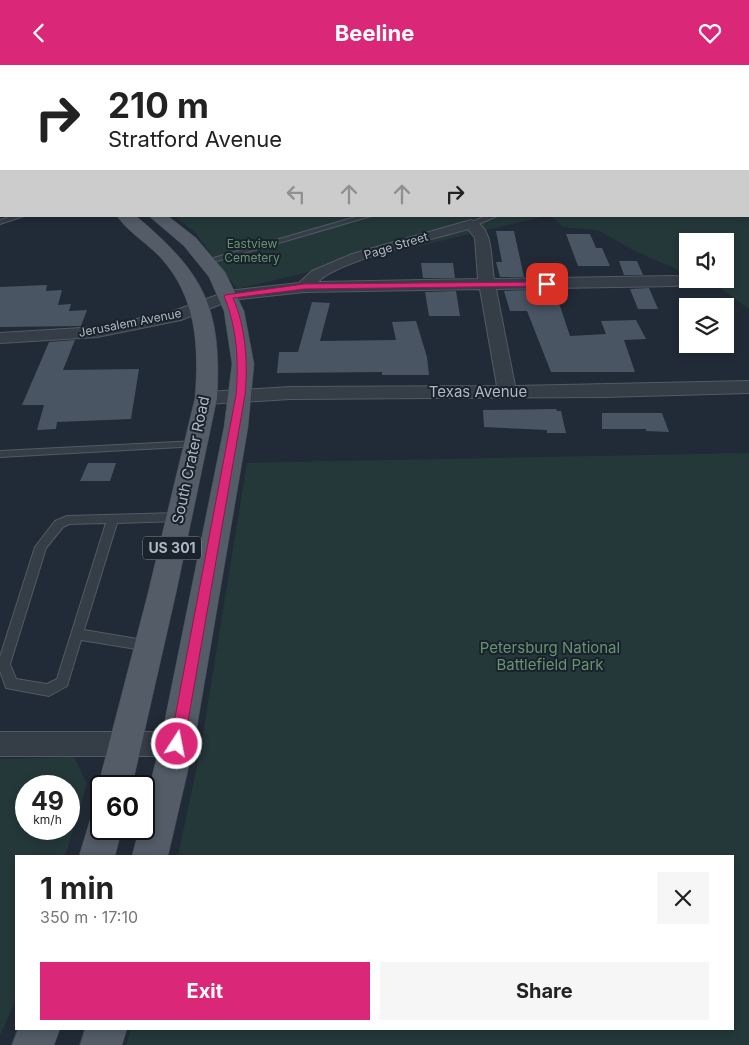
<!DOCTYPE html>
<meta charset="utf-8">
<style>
:root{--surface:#fff;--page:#f6f6f6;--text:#222;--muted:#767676;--accent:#db2777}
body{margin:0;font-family:Inter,sans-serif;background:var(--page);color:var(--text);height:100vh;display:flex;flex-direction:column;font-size:19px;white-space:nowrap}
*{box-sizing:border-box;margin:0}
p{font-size:16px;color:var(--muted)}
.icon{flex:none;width:28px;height:28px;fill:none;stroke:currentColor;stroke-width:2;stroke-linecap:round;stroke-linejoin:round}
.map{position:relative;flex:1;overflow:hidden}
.side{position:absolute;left:15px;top:790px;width:719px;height:175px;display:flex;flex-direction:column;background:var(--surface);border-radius:0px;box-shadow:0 2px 8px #0003}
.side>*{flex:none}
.top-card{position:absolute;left:0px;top:0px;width:750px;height:152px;box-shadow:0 2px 8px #0003;background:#fff;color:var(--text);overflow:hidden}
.tools{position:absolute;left:679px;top:168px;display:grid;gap:10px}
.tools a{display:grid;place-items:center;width:55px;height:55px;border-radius:0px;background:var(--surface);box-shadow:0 2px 8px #0003;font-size:25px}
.speed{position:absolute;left:15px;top:710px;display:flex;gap:10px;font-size:25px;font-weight:700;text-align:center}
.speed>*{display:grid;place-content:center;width:65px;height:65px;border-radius:50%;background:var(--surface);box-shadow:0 2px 8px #0003;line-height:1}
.speed small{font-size:12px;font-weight:400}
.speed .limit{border:2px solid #111;border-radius:8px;background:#fff;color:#111}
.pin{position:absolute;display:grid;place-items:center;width:42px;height:42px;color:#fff;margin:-21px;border-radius:10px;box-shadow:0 2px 8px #0006}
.me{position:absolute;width:55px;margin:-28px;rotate:11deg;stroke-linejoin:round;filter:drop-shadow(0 0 4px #0008)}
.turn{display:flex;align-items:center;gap:18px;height:105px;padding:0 25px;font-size:22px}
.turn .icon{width:65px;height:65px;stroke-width:2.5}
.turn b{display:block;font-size:35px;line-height:42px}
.lanes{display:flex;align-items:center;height:48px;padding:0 25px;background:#0003;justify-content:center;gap:25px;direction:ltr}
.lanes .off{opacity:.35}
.round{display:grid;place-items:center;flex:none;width:52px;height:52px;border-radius:0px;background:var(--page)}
.headline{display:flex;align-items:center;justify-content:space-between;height:85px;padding:0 25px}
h1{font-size:30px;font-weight:700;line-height:38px}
.primary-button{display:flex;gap:10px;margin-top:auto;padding:10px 25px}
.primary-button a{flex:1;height:58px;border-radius:0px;background:var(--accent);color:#fff;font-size:20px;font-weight:700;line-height:58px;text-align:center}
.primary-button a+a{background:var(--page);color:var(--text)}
header{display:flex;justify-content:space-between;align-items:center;height:65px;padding:0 25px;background:var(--accent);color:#fff;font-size:22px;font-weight:700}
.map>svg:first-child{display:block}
.green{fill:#243839;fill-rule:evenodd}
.building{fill:#495563}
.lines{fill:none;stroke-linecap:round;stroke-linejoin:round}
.service-casing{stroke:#525b65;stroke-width:2}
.minor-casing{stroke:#525b65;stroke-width:2}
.primary-casing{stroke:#3e4651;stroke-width:1}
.service{fill:#353d47;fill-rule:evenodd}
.minor{fill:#353d47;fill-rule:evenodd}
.primary{fill:#535c67;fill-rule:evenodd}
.route{fill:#db2777;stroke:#8e194d}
.labels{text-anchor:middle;stroke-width:4;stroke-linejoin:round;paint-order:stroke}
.far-park-label{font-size:12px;fill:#689371;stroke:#1a222c}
.far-street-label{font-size:12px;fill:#afb8c4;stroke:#1a222c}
.shield{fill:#1a222c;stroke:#828b96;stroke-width:1}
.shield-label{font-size:14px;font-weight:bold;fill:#afb8c4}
.street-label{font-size:15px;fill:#afb8c4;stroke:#1a222c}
.park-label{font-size:15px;fill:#689371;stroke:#1a222c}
</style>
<header><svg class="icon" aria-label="back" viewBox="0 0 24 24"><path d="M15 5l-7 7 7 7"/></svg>Beeline<svg class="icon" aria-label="heart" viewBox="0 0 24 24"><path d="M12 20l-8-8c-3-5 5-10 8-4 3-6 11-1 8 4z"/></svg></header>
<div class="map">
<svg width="749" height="980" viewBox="0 0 749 980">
<rect width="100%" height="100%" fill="#212b37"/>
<path class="green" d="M0,0H749V244L720,223L699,214H725V176H688L687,209L635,186L598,165L563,162L551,151H749V1H1V40Z
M174,151H546L237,224L194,166Z
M749,388V980H126L131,964H732V791H178L200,687L247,398Z
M74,692L87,719L65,791H16V934L0,971V694ZM26,721H69V764H26Z"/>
<path class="building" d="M496,166H514L524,212H500L496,197H502Z
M566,169H590L596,183H602L610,201H578Z
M619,196H637L643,210H624Z
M421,198H453L455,213H423Z
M47,220L46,226L62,225L58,240L71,239L69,246L87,245L81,261L0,262V222Z
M649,223L658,244H638L630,224Z
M527,225L529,232H557L570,271L606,269L601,256L636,255L646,274L624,275L635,307H551L527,246H510L504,226Z
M456,226L460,251H429L425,227Z
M312,237L330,238L320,276L396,275L392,257L416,256L427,292L429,310H382V307L277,308L279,287H298Z
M75,275L63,305L139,304L131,354L57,357L56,364L37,365L44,340H22L49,277Z
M556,344L557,346H561L566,368H547V365L484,362L483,345Z
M602,348H662L669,367L646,366V364H602Z
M88,398H116L110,416H80Z"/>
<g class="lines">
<defs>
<path id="service" d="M3,0H9L10,1H4Z
M132,0H138L139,1H133Z
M176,0H183L184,1H177Z
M263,0H270L271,1H264Z
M0,15H1V19H0Z
M12,151H24L0,159V155Z
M359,151H371L210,198L203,196Z
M486,151H497L474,161L467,159Z
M196,376L201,379L199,381L0,392V386Z
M179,448L184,452L179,456L117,458L84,565L149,576L153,577L155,581L153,585L149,586L81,575L67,621L49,631L6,623L0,606V592L35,482L55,456L67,451ZM106,458L57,614L47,619L16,614L10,599L46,483L63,462L69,459Z"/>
<path id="minor" d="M0,54L1,55V62H0Z
M471,155C495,161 490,195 494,214L676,211L682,213L684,216L682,219L676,221L496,224L515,321L749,316V328L604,332L290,334L206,339L199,337L197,333L199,329L206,327L290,322L497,321L480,224L304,227L231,235L181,255L97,272L0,278V268L97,262L171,247L228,226L299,218L312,206L352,189ZM468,164L475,173L478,214L318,217C339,195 435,174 468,164Z
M0,667H177L187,670L191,679L187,688L177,691H0Z"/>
<path id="primary" d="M0,33H1V42H0Z
M117,151H136C205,209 222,243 217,333L176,528L132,721H101V729L98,721L148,528L195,333C199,282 197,233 161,193C148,179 127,166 117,151Z
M149,151H168L196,173L225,207L244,246L254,299L248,362L194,679L168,791H132L139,764H144V744L160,679L224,362L232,299L224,246L209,212L184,181Z
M101,748V764H122L115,791H79L91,752Z
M18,964H60L54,980H12Z
M85,964H127L122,980H80Z"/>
</defs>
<use href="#service" class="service-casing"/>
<use href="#minor" class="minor-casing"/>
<use href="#primary" class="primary-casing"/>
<use href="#service" class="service"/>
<use href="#minor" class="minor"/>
<use href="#primary" class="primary"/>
</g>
<path class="route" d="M547,217L551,219L550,221L304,224L233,233C246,263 248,298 245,330L184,679L182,684L177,685L172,684L170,679L236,330C239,297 237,262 224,231L225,230L304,219Z"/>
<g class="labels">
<g class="far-park-label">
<text x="252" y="183">Eastview<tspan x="252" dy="14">Cemetery</tspan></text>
</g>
<g class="far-street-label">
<text transform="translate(396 181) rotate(-17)" y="4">Page Street</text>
<text transform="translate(130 258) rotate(-11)" y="4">Jerusalem Avenue</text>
</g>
<rect class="shield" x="143" y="471.5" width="58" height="23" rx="4"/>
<g class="shield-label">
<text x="172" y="488">US 301</text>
</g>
<g class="street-label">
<text x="478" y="332">Texas Avenue</text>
<text transform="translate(191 395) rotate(-78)" y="5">South Crater Road</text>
</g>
<g class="park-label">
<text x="550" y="588">Petersburg National<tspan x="550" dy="17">Battlefield Park</tspan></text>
</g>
</g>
</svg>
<div class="tools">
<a><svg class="icon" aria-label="sound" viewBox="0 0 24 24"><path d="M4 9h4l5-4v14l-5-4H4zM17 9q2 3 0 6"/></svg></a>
<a><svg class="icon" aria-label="layers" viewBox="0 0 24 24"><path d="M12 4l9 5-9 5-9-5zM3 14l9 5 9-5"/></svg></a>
</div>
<div class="speed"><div>49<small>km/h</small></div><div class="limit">60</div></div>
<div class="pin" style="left:547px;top:219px;background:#d93025"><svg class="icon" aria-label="arrive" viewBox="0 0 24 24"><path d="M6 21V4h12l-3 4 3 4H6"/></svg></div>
<svg class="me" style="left:177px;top:679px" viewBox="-20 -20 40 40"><circle r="17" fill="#db2777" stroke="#fff" stroke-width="3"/><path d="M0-11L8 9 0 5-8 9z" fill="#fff"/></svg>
<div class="top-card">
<div class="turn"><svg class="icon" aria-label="right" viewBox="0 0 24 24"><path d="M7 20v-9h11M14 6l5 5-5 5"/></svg><div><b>210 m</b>Stratford Avenue</div></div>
<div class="lanes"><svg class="icon off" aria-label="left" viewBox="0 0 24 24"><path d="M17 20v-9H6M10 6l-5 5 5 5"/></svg><svg class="icon off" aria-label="ahead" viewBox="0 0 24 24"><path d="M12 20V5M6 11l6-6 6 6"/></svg><svg class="icon off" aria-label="ahead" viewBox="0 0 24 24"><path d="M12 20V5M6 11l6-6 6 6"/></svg><svg class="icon" aria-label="right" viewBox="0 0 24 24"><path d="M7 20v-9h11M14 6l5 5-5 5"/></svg></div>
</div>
<section class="side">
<div class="headline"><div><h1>1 min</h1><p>350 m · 17:10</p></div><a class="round"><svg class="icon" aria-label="close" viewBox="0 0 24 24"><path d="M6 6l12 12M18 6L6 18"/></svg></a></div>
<div class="primary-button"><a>Exit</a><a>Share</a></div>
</section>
</div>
